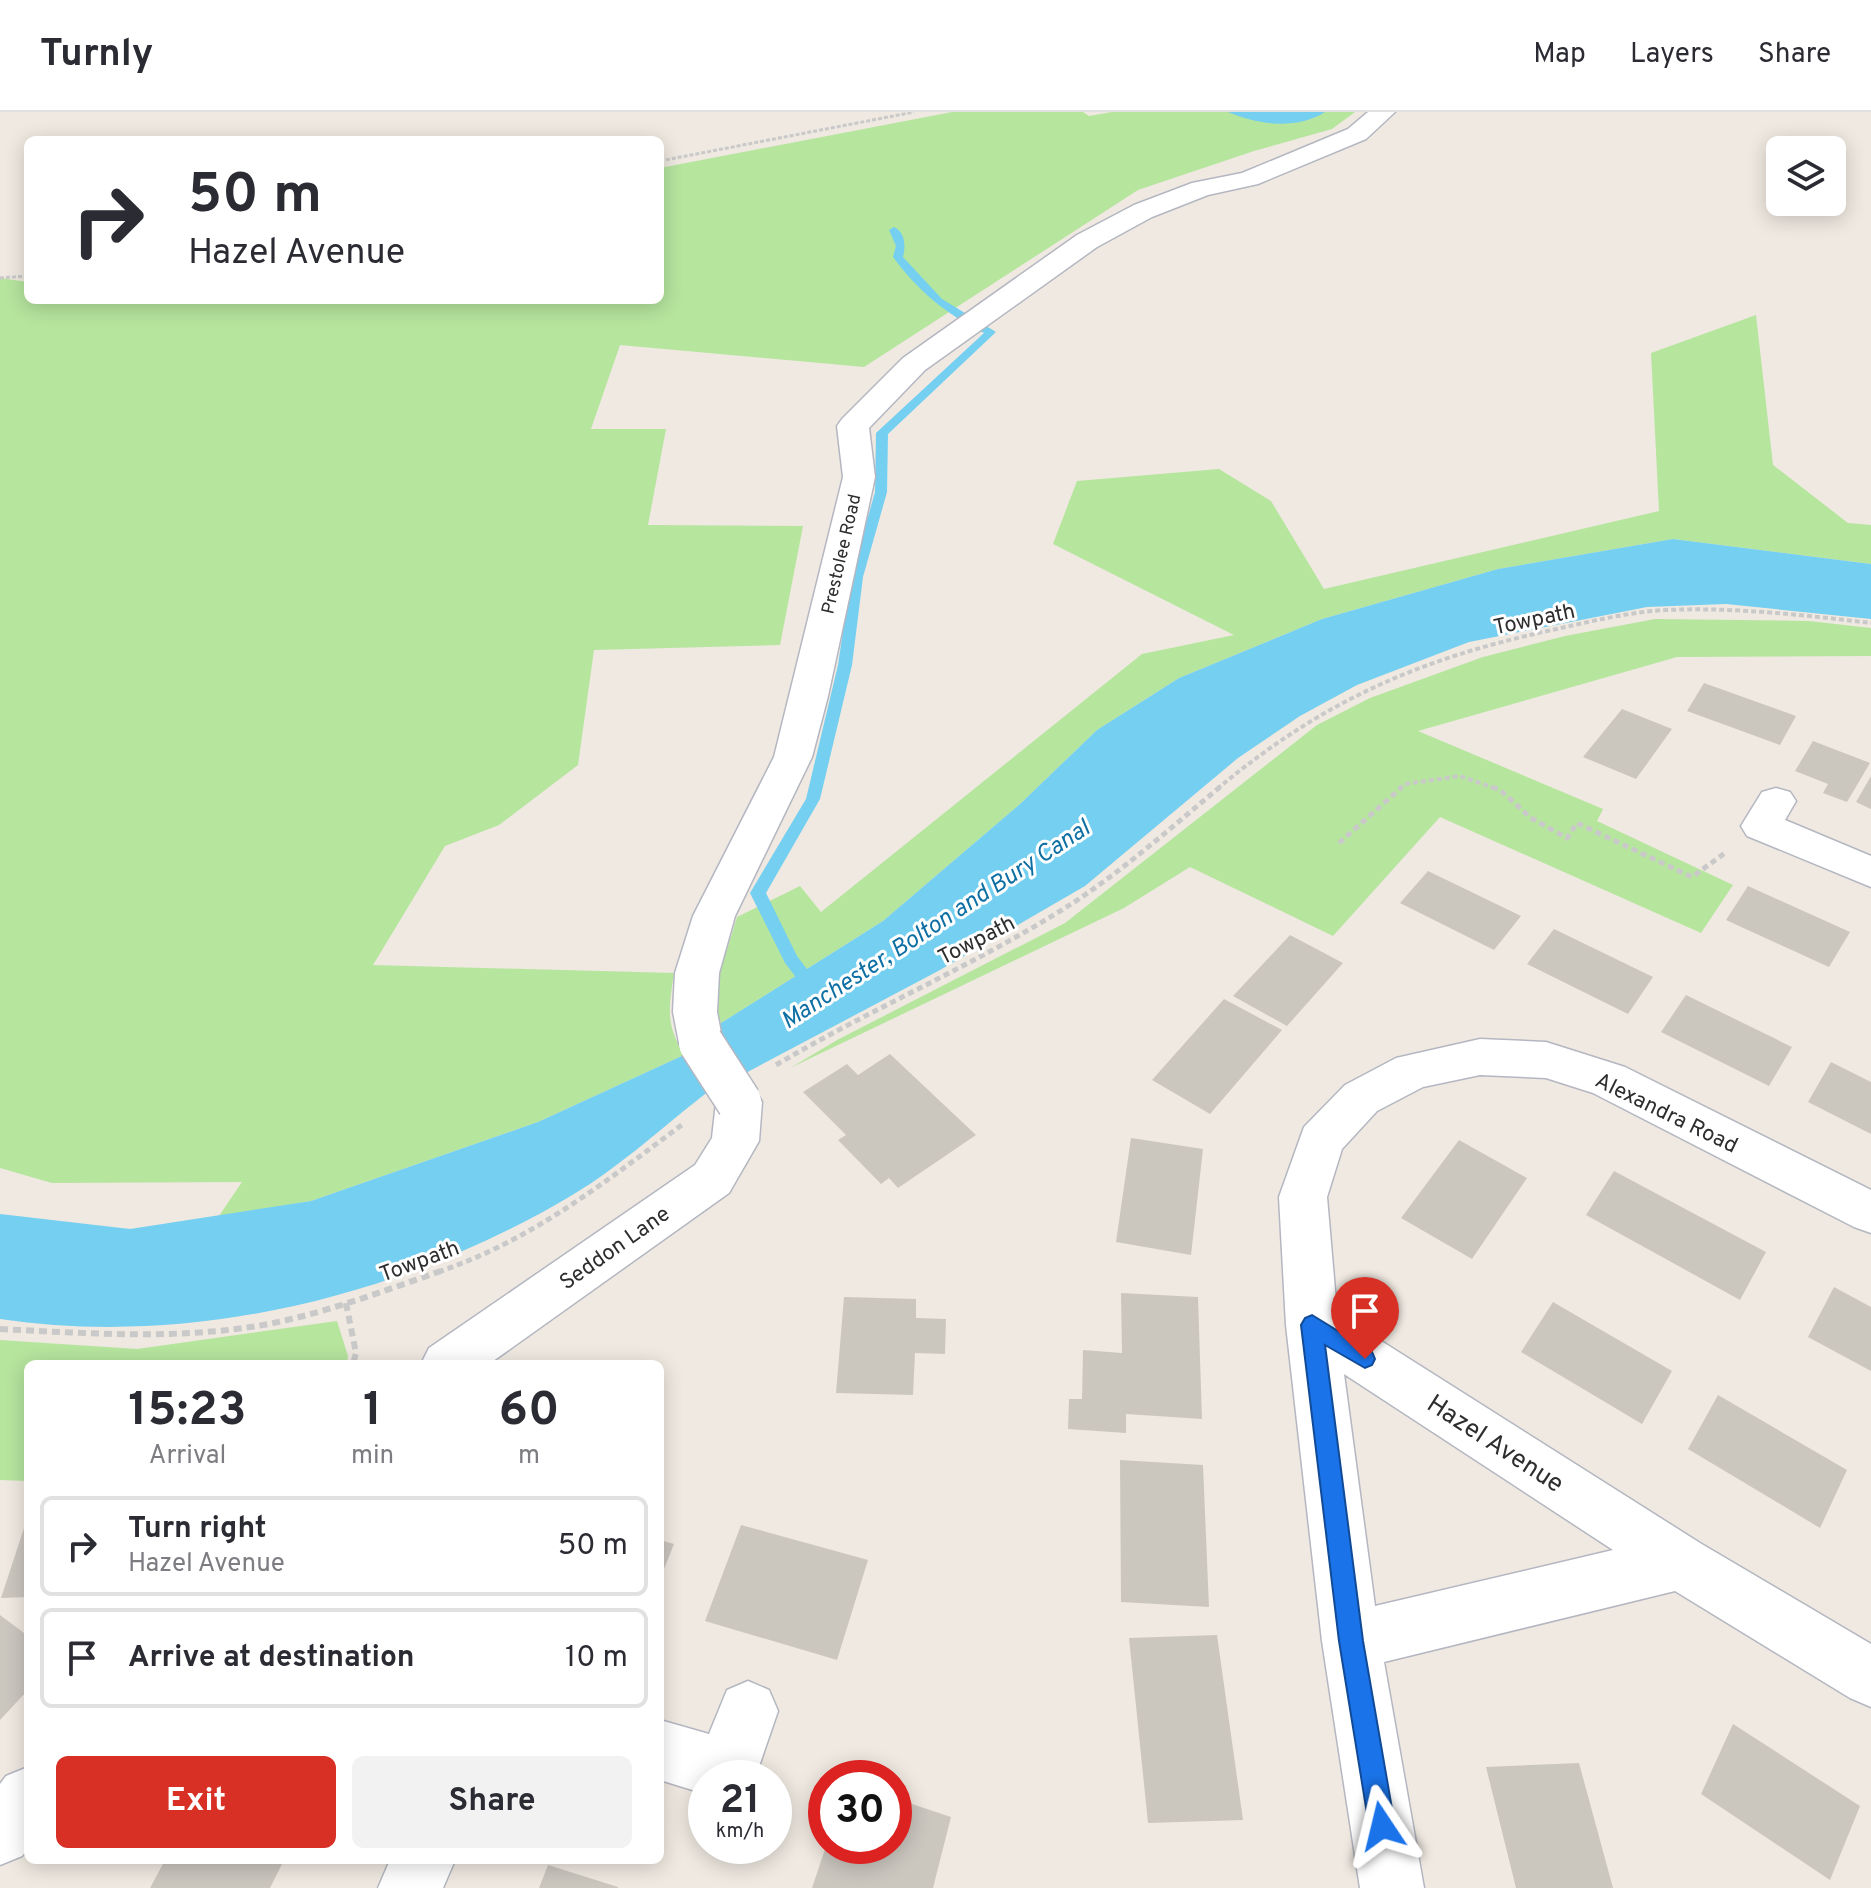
<!DOCTYPE html>
<style>
:root{--surface:#fff;--page:#f2f2f3;--text:#2b2b33;--muted:#7c7c81;--line:#e1e1e2;--accent:#d93025}
body{margin:0;font-family:Overpass,sans-serif;background:var(--page);color:var(--text);height:100vh;display:flex;flex-direction:column;font-size:30px;white-space:nowrap}
*{box-sizing:border-box;margin:0}
p{font-size:26px;color:var(--muted)}
.icon{flex:none;width:44px;height:44px;fill:none;stroke:currentColor;stroke-width:2;stroke-linecap:round;stroke-linejoin:round}
.map{position:relative;flex:1;overflow:hidden}
.panel{position:absolute;left:24px;top:1248px;width:640px;height:504px;display:flex;flex-direction:column;background:var(--surface);border-radius:12px;box-shadow:0 4px 20px #0003}
.panel>*{flex:none}
.banner{position:absolute;left:24px;top:24px;width:640px;height:168px;border-radius:12px;box-shadow:0 4px 20px #0003;background:#fff;color:var(--text);overflow:hidden}
.fabs{position:absolute;left:1766px;top:24px;display:grid;gap:16px}
.fabs a{display:grid;place-items:center;width:80px;height:80px;border-radius:12px;background:var(--surface);box-shadow:0 4px 20px #0003;font-size:40px}
.speed{position:absolute;left:688px;top:1648px;display:flex;gap:16px;font-size:40px;font-weight:700;text-align:center}
.speed>*{display:grid;place-content:center;width:104px;height:104px;border-radius:50%;background:var(--surface);box-shadow:0 4px 20px #0003;line-height:1}
.speed small{font-size:20px;font-weight:400}
.speed .limit{border:12px solid #d22;background:#fff;color:#111}
.pin{position:absolute;display:grid;place-items:center;width:68px;height:68px;color:#fff;margin:-82px -34px;border-radius:50% 50% 50% 0;rotate:-45deg;box-shadow:0 0 8px #0007}
.pin .icon{rotate:45deg}
.me{position:absolute;width:88px;margin:-44px;rotate:350deg;stroke-linejoin:round;filter:drop-shadow(0 0 6px #0008)}
.turn{display:flex;align-items:center;gap:28px;height:168px;padding:0 32px;font-size:36px}
.turn .icon{width:104px;height:104px;stroke-width:2.5}
.turn b{display:block;font-size:56px;line-height:68px}
.eta{display:flex;justify-content:space-evenly;align-items:center;height:136px;text-align:center}
.eta b{font-size:48px;font-weight:700;line-height:56px}
.button{display:flex;gap:16px;margin-top:auto;padding:16px 32px}
.button a{flex:1;height:92px;border-radius:12px;background:var(--accent);color:#fff;font-size:32px;font-weight:700;line-height:92px;text-align:center}
.button a+a{background:var(--page);color:var(--text)}
ul{padding:0;list-style:none}
li{display:flex;align-items:center;gap:24px;height:100px;margin:0 16px 12px;padding:0 16px;border:4px solid var(--line);border-radius:12px}
li div{flex:1}
li b{display:block;font-size:30px}
li em{font-style:normal}
header{display:flex;align-items:center;gap:48px;box-sizing:border-box;height:112px;padding:0 40px;background:var(--surface);border-bottom:2px solid var(--line)}
header strong{font-size:38px}
nav{display:flex;gap:44px;margin-inline-start:auto;font-size:28px}
.map>svg:first-child{display:block}
.green{fill:#b6e59e}
.water{fill:#75cff0}
.lines{fill:none;stroke-linecap:round;stroke-linejoin:round}
.stream{fill:#75cff0;fill-rule:evenodd}
.building{fill:#cbc7bf}
.minor-casing{stroke:#b4b7c1;stroke-width:3}
.path-far3{stroke:#c9c9c9;stroke-width:3;stroke-dasharray:4 2;stroke-linecap:butt}
.path-far2{stroke:#c9c9c9;stroke-width:4;stroke-dasharray:5 3;stroke-linecap:butt}
.path-far1{stroke:#c9c9c9;stroke-width:5;stroke-dasharray:6 4;stroke-linecap:butt}
.path{stroke:#c9c9c9;stroke-width:6;stroke-dasharray:8 5;stroke-linecap:butt}
.minor{fill:#fff;fill-rule:evenodd}
.minor-bridge-casing{stroke:#b4b7c1;stroke-width:47;stroke-linecap:butt}
.minor-bridge{stroke:#fff;stroke-width:44}
.route{fill:#1a73e8;stroke:#114b97;stroke-width:2}
.labels{text-anchor:middle;stroke-width:6;stroke-linejoin:round;paint-order:stroke}
.far-street-label{font-size:18px;fill:#2e2e2e;stroke:#fff}
.street-label{font-size:22px;fill:#2e2e2e;stroke:#fff}
.water-label{font-size:24px;font-style:italic;fill:#0d6fa3;stroke:#fff}
.near-street-label{font-size:26px;fill:#2e2e2e;stroke:#fff}
</style>
<header>
<strong>Turnly</strong>
<nav><a>Map</a><a>Layers</a><a>Share</a></nav>
</header>
<div class="map">
<svg width="1871" height="1776" viewBox="0 0 1871 1776">
<rect width="100%" height="100%" fill="#efe9e1"/>
<path class="green" d="M952,0H1083L1089,4L1112,0H1355L1332,17L1254,39L1138,78L864,255L620,233L591,317H666L648,413L803,414L780,533L594,538L578,653L499,713L445,734L373,853L674,861C669,896 665,911 684,943L538,1010L311,1089L219,1104L242,1070L52,1071L0,1056V166L28,170V188H660V56Z
M1756,203L1773,353L1848,411L1871,413V452L1673,427L1498,457L1322,507L1179,566L1097,618L1020,692L883,809L721,911L712,900L718,867L737,805L800,774L821,800L1142,542L1234,523L1053,432L1077,369L1219,357L1271,389L1324,477L1659,399L1651,241Z
M1655,507L1809,509L1871,516V544L1677,545L1418,619L1603,697L1597,709L1733,773L1701,821L1440,705L1333,824L1190,755L1124,796L790,956L839,927L1065,811L1317,613L1370,586L1483,545L1565,524Z
M337,1209L348,1244L347,1252H28V1369L0,1368V1228L137,1237Z"/>
<path class="water" d="M1228,0H1325C1297,18 1258,13 1228,0Z
M1673,427L1871,452V507L1726,492L1647,495L1469,530L1357,573L1300,604L1238,646L1085,774L940,858L740,964L716,920L721,911L883,809L1020,692L1097,618L1179,566L1322,507L1498,457Z
M684,943L709,979C666,1012 621,1054 574,1082C406,1183 195,1236 0,1207V1102L130,1117L311,1089L538,1010Z"/>
<g class="lines">
<path class="stream" d="M894,115C905,120 906,134 903,145L942,187L996,220L888,322L887,380L863,465L852,553L820,687L766,781L797,844L822,877L814,883L808,881L785,851L750,781L806,687L838,553L851,465L875,380L876,321L984,221C946,202 918,179 893,145L896,134L889,118Z"/>
</g>
<path class="building" d="M1704,571L1796,604L1780,633L1687,599Z
M1622,597L1672,617L1636,667L1583,645Z
M1813,629L1870,651L1847,690L1823,681L1828,672L1795,659Z
M1871,664V697L1856,690Z
M1428,759L1521,804L1494,838L1400,791Z
M1748,774L1850,820L1829,855L1726,808Z
M1554,817L1653,865L1628,902L1527,852Z
M1290,823L1343,851L1287,914L1233,884Z
M1686,883L1792,935L1769,974L1661,920Z
M1224,887L1282,918L1210,1002L1152,968Z
M890,942L976,1023L898,1076L889,1066L881,1072L838,1028L846,1023L803,980L847,952L858,963Z
M1831,950L1871,970V1022L1808,990Z
M1131,1026L1203,1037L1191,1143L1116,1130Z
M1459,1028L1527,1066L1472,1147L1401,1106Z
M1614,1059L1766,1140L1740,1188L1586,1103Z
M1834,1175L1871,1195V1259L1808,1225Z
M1121,1181L1198,1185L1202,1307L1126,1302V1321L1068,1317L1069,1287H1082L1083,1238L1122,1241Z
M844,1185L916,1187V1206L946,1207L945,1242L915,1241L913,1283L836,1281Z
M1553,1190L1672,1259L1642,1312L1521,1240Z
M1718,1283L1847,1358L1820,1416L1688,1337Z
M1120,1348L1203,1353L1209,1495L1121,1490Z
M27,1407L28,1485L1,1486Z
M741,1413L868,1448L837,1548L705,1509Z
M660,1428L674,1432L660,1467Z
M0,1503L28,1524V1578L0,1608Z
M1217,1523L1243,1708L1148,1711L1129,1526Z
M1733,1612L1860,1694L1830,1768L1701,1682Z
M1579,1651L1613,1776H1516L1486,1655Z
M894,1686L951,1705L933,1776H812L826,1734H894Z
M165,1748H284L270,1776H150Z
M548,1753L618,1775V1776H539Z"/>
<g class="lines">
<defs>
<path id="minor" d="M1368,0H1395L1366,27L1258,72L1208,83L1152,105L1097,135L925,258L869,316L875,365L828,584L812,645L735,804L719,861L717,900L723,931L717,943L701,948L685,943L679,931L673,900L675,861L693,804L774,645L843,365L837,314L842,307L903,246L1077,123L1134,93L1192,71L1242,61L1348,17Z
M1776,676L1790,680L1796,689L1785,708L1871,744V775L1747,724L1741,714L1762,680Z
M1480,927L1546,930L1625,955L1871,1078V1121L1854,1115L1593,981L1546,966L1480,963L1423,975L1377,999L1342,1037L1327,1085L1337,1201L1700,1431L1871,1532V1595L1850,1586L1675,1479L1384,1550L1424,1776H1360L1322,1529L1286,1213L1279,1085L1304,1015L1345,973L1396,946ZM1344,1262L1613,1438L1375,1494Z
M739,972L755,977L762,990L759,1029L729,1081L489,1252H421L429,1236L695,1053L712,1026L716,990L723,977Z
M748,1569L769,1578L778,1599L755,1666H706V1689L699,1680L660,1668V1608L709,1622L727,1578Z
M28,1655V1737L22,1744L0,1753V1672L6,1664Z
M390,1748H455L443,1776H378Z"/>
</defs>
<use href="#minor" class="minor-casing"/>
<path class="path-far3" d="M660,49L914,0
M0,166L28,164"/>
<path class="path-far2" d="M1217,677C1323,589 1418,547 1552,518C1589,510 1627,500 1666,498C1733,495 1804,503 1871,511
M1399,677L1405,672L1460,664L1497,677"/>
<path class="path-far1" d="M1492,675L1500,678L1531,706L1567,726L1577,711L1692,765L1725,741
M1339,731L1402,675
M776,953C874,895 980,851 1076,789C1127,755 1173,714 1220,675
M438,1160C531,1129 605,1070 683,1012"/>
<path class="path" d="M346,1191L356,1241L353,1252
M0,1217C82,1221 163,1227 244,1216C311,1207 380,1180 444,1158"/>
<use href="#minor" class="minor"/>
<defs>
<path id="minor-bridge" d="M701,931L739,990"/>
</defs>
<use href="#minor-bridge" class="minor-bridge-casing"/>
<use href="#minor-bridge" class="minor-bridge"/>
</g>
<path class="route" d="M1312,1203L1372,1240L1375,1247L1372,1253L1365,1256L1325,1233L1363,1529L1395,1714L1391,1723L1382,1727L1373,1723L1369,1714L1339,1529L1301,1213L1305,1206Z"/>
<g class="labels">
<g class="far-street-label">
<text transform="translate(841 442) rotate(-77)" y="6">Prestolee Road</text>
</g>
<g class="street-label">
<text transform="translate(1534 506) rotate(-12)" y="8">Towpath</text>
<text transform="translate(976 827) rotate(-27)" y="8">Towpath</text>
<text transform="translate(1667 1000) rotate(26)" y="8">Alexandra Road</text>
<text transform="translate(614 1135) rotate(-35)" y="8">Seddon Lane</text>
<text transform="translate(419 1148) rotate(-20)" y="8">Towpath</text>
</g>
<g class="water-label">
<text transform="translate(935 812) rotate(-33)" y="8">Manchester, Bolton and Bury Canal</text>
</g>
<g class="near-street-label">
<text transform="translate(1496 1331) rotate(33)" y="9">Hazel Avenue</text>
</g>
</g>
</svg>
<div class="fabs">
<a><svg class="icon" aria-label="layers" viewBox="0 0 24 24"><path d="M12 4l9 5-9 5-9-5zM3 14l9 5 9-5"/></svg></a>
</div>
<div class="speed"><div>21<small>km/h</small></div><div class="limit">30</div></div>
<div class="pin" style="left:1365px;top:1247px;background:#d93025"><svg class="icon" aria-label="arrive" viewBox="0 0 24 24"><path d="M6 21V4h12l-3 4 3 4H6"/></svg></div>
<svg class="me" style="left:1382px;top:1714px" viewBox="-20 -20 40 40"><path d="M0-17L14 15 0 8-14 15z" fill="#1a73e8" stroke="#fff" stroke-width="4"/></svg>
<div class="banner">
<div class="turn"><svg class="icon" aria-label="right" viewBox="0 0 24 24"><path d="M7 20v-9h11M14 6l5 5-5 5"/></svg><div><b>50 m</b>Hazel Avenue</div></div>
</div>
<section class="panel">
<div class="eta">
<div><b>15:23</b><p>Arrival</p></div>
<div><b>1</b><p>min</p></div>
<div><b>60</b><p>m</p></div>
</div>
<ul>
<li><svg class="icon" aria-label="right" viewBox="0 0 24 24"><path d="M7 20v-9h11M14 6l5 5-5 5"/></svg><div><b>Turn right</b><p>Hazel Avenue</p></div><em>50 m</em></li>
<li><svg class="icon" aria-label="arrive" viewBox="0 0 24 24"><path d="M6 21V4h12l-3 4 3 4H6"/></svg><div><b>Arrive at destination</b></div><em>10 m</em></li>
</ul>
<div class="button"><a>Exit</a><a>Share</a></div>
</section>
</div>
